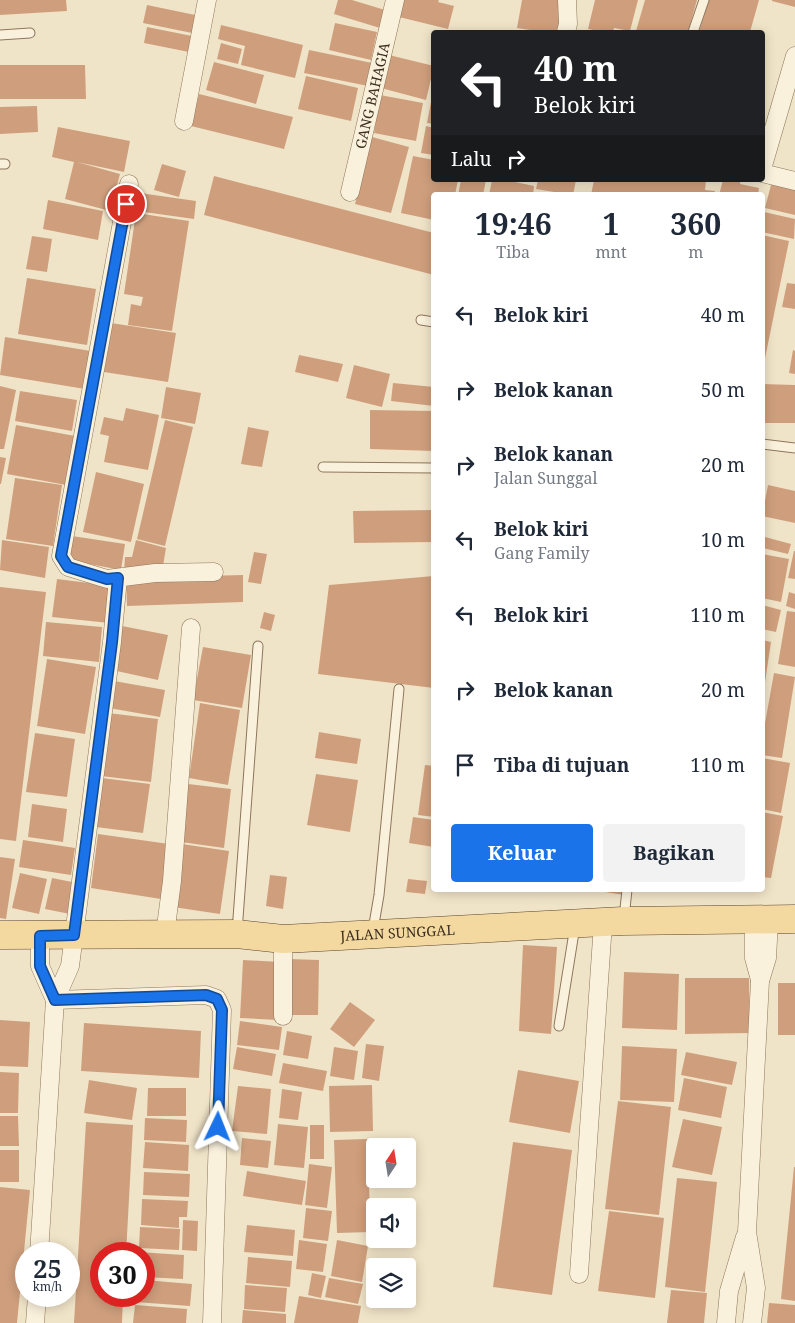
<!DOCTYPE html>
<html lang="id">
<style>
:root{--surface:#fff;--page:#f2f2f3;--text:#1f2937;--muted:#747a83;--accent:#1a73e8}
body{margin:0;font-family:"Noto Serif",serif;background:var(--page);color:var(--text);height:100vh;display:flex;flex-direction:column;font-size:19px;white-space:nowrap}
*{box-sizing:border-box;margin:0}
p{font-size:16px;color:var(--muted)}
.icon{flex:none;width:28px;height:28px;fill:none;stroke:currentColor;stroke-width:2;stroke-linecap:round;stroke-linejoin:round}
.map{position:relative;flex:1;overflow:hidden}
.side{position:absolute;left:431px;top:192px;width:334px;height:700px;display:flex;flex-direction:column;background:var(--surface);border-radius:5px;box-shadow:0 2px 12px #0003}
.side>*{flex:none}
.guide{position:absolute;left:431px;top:30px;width:334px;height:152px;border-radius:5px;box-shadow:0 2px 12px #0003;background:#202124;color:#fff;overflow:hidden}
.needle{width:32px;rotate:12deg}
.controls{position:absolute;left:366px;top:1138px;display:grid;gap:10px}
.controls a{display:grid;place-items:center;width:50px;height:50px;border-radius:5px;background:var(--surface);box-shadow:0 2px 12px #0003;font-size:25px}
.speed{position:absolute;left:15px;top:1242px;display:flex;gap:10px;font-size:25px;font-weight:700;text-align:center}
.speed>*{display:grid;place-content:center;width:65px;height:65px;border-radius:50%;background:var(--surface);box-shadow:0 2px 12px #0003;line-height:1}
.speed small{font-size:12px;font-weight:400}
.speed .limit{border:8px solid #d22;background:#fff;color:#111}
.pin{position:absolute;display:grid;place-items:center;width:42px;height:42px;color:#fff;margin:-21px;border:2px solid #fff;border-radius:50%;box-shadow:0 1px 5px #0007}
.me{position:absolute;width:55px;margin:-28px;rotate:2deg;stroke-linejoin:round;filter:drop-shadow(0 0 4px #0008)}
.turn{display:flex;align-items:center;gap:18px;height:105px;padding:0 20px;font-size:22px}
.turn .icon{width:65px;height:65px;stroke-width:2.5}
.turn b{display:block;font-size:35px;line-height:42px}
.then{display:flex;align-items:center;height:48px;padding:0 20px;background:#0003;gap:10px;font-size:19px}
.eta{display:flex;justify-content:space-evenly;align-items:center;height:85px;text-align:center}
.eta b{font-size:30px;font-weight:700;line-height:35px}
.cta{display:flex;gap:10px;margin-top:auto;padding:10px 20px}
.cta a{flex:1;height:58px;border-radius:5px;background:var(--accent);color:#fff;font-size:20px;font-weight:700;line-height:58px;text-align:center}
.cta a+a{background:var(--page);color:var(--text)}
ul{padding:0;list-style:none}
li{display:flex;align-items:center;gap:15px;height:75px;padding:0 20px}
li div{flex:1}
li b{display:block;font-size:19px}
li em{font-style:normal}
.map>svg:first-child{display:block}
.building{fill:#cf9f7d}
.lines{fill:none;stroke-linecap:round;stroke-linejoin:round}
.lane-casing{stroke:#8d765c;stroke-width:11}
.street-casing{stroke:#8d765c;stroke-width:19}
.primary-casing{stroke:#5b4430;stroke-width:29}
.lane{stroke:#faf1dc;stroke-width:9}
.street{stroke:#faf1dc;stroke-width:18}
.primary{stroke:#f3d9a0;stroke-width:28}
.route-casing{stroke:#114b97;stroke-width:12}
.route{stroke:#1a73e8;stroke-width:9}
.labels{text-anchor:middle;stroke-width:5;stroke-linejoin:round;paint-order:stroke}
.street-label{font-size:14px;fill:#3d2e20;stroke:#f7eed8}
</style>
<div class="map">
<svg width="795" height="1323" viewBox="0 0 795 1323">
<rect width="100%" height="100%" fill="#f0e4c8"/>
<path class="building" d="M0,0H66L67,11L0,15Z
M338,0H352L385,10L380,28L334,14Z
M403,0H439L438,2L454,6L448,29L399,17Z
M522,0H564L559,32H543L517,28Z
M595,0H638L630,31L614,28L613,32H604L588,29Z
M645,0H697L688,32L636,31Z
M709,0H759L750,32H699Z
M795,0V7L772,1V0Z
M147,5L200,16L197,34L143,23Z
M335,23L377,32L371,60L329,50Z
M221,25L303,45L295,78L241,65L245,46L218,39Z
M147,27L197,37L194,53L144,43Z
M221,43L242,49L238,64L217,59Z
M309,50L377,64L373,87L304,73Z
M389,55L434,66L426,100L381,88Z
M214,62L264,75L256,104L206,90Z
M0,65H85L86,99H0Z
M306,76L358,88L351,121L298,109Z
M433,92H434V124L427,123Z
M199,94L293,117L284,149L191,126Z
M380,95L423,103L416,141L374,133Z
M37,106L38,132L0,134V107Z
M426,126L434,128V155L421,153Z
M58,127L130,141L124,172L77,162L120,174L110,211L65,199L74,162L52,157Z
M372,137L409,147L391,213L355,204Z
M413,156L434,160V180H458L455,195H434V220L401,213Z
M162,164L186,171L179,197L154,190Z
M214,176L434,233V275L204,215Z
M461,180H486L483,195H458Z
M492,180H505L534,186L533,195H489Z
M538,180H576L573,195L536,189Z
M594,180H706L705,190L715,191L714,195H591Z
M723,180H741L740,184L759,188L758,195H719Z
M772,181L795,186V215L765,208Z
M140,193L196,201L194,219L137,211Z
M48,200L103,211L98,240L43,229Z
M764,212L795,219L794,239L762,232Z
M136,213L189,221L172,331L128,325L131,304L141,306L143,297L124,294Z
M762,235L789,241L763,368H762Z
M32,236L52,239L47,272L26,269Z
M27,278L96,289L87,345L18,334Z
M787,283L795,284V309L782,307Z
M111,323L176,333L168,382L104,372Z
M5,337L91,351L85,389L0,375Z
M793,350L795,351V374L789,373Z
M299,355L343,364L338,382L295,372Z
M354,365L390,374L382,407L346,398Z
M393,383L434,387V406L391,401Z
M762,384L795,385V423H762Z
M0,386L16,390L4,449H0Z
M166,387L201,393L195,424L161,418Z
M20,391L77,400L72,431L15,421Z
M126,408L159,415L148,470L104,462L109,436L100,434L104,417L123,421Z
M370,410L434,411V451L370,449Z
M165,420L193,427L165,546L137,539Z
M16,425L75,436L66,485L7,474Z
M248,427L269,431L262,467L241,464Z
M0,457L6,458L1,484H0Z
M96,472L144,484L131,542L83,532Z
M15,478L62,485L53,546L6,539Z
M768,485L795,491V523L762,516Z
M434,510V542L354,543L353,511Z
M72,536L125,544L121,570L68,560Z
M765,537L791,544L788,554L763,548Z
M2,540L49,547L45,578L0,570Z
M136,540L166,548L163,566L124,571L125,557H132Z
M794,551H795V579L788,578Z
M254,552L267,554L261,584L248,582Z
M762,554L789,559L781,602L762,598Z
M243,575V602L127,606L126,578Z
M434,576V688L318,674L329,585Z
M57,579L113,586L109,623L52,617Z
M0,587L46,592L16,841L0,839Z
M789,592L795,594V609L786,606Z
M762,605L781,610L776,632L762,629Z
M787,611L795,612V667L778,664Z
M264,612L275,615L271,631L260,628Z
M46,622L102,627L99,662L43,656Z
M122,626L168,635L158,680L112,670Z
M762,640L771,642L764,689H762Z
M203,647L251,655L242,708L193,700Z
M47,659L96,667L85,734L37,726Z
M774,673L795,677L782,758L762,755V740Z
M114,681L165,690L160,717L109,708Z
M200,703L240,710L228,785L189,778Z
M108,713L158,719L151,782L101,776Z
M319,732L361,739L357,764L315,758Z
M35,733L75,739L67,797L26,792Z
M762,758L790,763L781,813L762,809Z
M425,765L434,766V817L418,815Z
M316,774L358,780L350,832L307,825Z
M102,778L150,784L143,833L96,827Z
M188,784L231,789L224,848L181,842Z
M32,804L67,809L63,842L28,837Z
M762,812L783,816L771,878L762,877Z
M413,817L434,820V847L409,843Z
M98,834L169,844L161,899L91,888Z
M23,840L75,848L71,875L19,867Z
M182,844L229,851L220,914L173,907Z
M0,857L15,859L6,919L0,918Z
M20,873L47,879L39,914L12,908Z
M270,875L287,877L283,909L266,906Z
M52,878L77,883L70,914L45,909Z
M408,879L427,881L425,894L406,892Z
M593,890H625L624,895Z
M523,945L557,947L551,1034L519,1031Z
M289,959L319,960L318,1015H288Z
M243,960L280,962L277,1020L240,1018Z
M624,972L679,974L677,1030L622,1028Z
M685,978H749L750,1033L685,1034Z
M778,983H795V1035H778Z
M350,1002L375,1020L354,1047L330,1029Z
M0,1020L30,1022L28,1067L0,1066Z
M240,1021L282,1027L279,1050L237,1045Z
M84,1023L201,1031L199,1078L81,1071Z
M287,1031L312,1036L308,1059L283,1055Z
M366,1044L384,1046L379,1081L362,1078Z
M622,1046L677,1049L674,1102L620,1100Z
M237,1047L276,1054L272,1076L233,1069Z
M334,1047L358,1051L354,1080L330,1076Z
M686,1052L737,1062L732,1085L681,1075Z
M283,1063L327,1071L323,1091L279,1083Z
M518,1070L579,1081L570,1133L509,1122Z
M0,1072L19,1073L18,1113H0Z
M684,1078L727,1087L721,1118L678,1110Z
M89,1080L137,1088L132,1120L84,1113Z
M372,1085L373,1131L330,1132L329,1086Z
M238,1086L271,1089L267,1134L232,1131Z
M148,1088H186V1116H147Z
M282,1089L302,1092L298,1120L279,1118Z
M618,1101L671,1107L659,1215L605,1209Z
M0,1116H18L19,1146H0Z
M145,1118L187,1120L186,1142L144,1140Z
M683,1119L722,1127L712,1175L672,1167Z
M86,1122L133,1125L126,1254H101V1296H123L122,1323H74Z
M278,1124L308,1127L304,1168L274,1165Z
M310,1125H324V1159H310Z
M242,1138L271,1141L268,1168L240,1165Z
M367,1139L371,1232L337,1233L334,1140Z
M145,1142L189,1145L188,1171L143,1168Z
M513,1142L572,1150L552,1295L493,1287Z
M0,1150H19V1182H0Z
M309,1164L332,1167L327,1208L305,1205Z
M794,1167H795V1301L781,1299Z
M247,1171L306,1181L302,1205L243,1196Z
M144,1172L190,1174L189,1197L143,1195Z
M677,1178L717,1182L705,1292L665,1287Z
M0,1187L30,1190L17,1323H0Z
M142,1199L188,1201L187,1217H179V1228L141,1225Z
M306,1208L332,1211L328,1241L303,1238Z
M609,1211L664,1218L655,1298L598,1291Z
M183,1220L198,1221L197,1251L182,1250Z
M247,1225L295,1230L293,1256L244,1252Z
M140,1227L180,1229L179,1250L139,1248Z
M299,1240L327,1244L323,1272L296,1269Z
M337,1240L368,1246L362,1282L331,1276Z
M138,1252L184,1255L183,1279L144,1277V1254H138Z
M248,1257L292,1261L290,1287L246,1283Z
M312,1273L326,1276L321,1298L308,1295Z
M329,1278L363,1284L358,1304L325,1297Z
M144,1280L192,1284L190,1306L135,1302V1296H144Z
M245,1285L287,1288L285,1312L244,1309Z
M671,1290L707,1293L704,1323H667Z
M299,1296L361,1306L358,1323H294Z
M769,1303L795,1305V1323H767Z
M135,1305L187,1309L186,1323H133Z
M243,1310L286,1314V1323H242Z"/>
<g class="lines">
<defs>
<path id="lane" d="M693,32L704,0
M0,35L30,33
M0,164H5
M421,320L434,322
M762,444L795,448
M323,467L434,468
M624,918L627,890
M373,930L379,895L399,689
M237,932L258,646
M559,1026L575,926"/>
<g id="street">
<path d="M566,32L568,24L567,0"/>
<path d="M184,121L207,0"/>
<path d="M762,169L795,56"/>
<path d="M762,173L795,181"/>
<path d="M129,184L61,556L68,567L107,579L155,573L214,572"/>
<path id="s1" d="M350,192L395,0"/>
<path d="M754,921V958L760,980"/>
<path d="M165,934L172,881L191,628"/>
<path d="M40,936V966L55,1000"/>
<path d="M283,939V1016"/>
<path d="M55,1000L206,995L217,999L222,1010L212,1323"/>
<path d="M39,1254L55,1000L70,966L112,642L118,578"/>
<path d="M579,1274L603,923"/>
<path d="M35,1323L37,1296"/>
<path d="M726,1323L729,1291L745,1237"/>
<path d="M752,1323L756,1288L747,1232L760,981L767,958L769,921"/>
</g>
<g id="primary">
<path id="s2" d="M0,935L237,934L283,939L623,921L795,919"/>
</g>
</defs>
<use href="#lane" class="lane-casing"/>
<use href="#street" class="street-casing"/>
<use href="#primary" class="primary-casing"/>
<use href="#lane" class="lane"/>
<use href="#street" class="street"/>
<use href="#primary" class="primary"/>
</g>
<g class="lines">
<defs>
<path id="route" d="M126,204L61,556L68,567L107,579L118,578L112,642L74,935L40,936V966L55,1000L206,995L217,999L222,1010L218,1127"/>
</defs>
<use href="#route" class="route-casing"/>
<use href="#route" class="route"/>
</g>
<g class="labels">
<g class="street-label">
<text dy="5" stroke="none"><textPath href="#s1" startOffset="99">GANG BAHAGIA</textPath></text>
<text dy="5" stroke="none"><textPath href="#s2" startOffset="398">JALAN SUNGGAL</textPath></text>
</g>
</g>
</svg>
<div class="controls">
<a><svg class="needle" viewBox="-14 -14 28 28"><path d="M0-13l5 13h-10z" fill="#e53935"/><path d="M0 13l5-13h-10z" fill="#747a83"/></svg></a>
<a><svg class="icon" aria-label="sound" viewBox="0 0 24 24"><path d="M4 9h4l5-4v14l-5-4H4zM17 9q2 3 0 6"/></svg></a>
<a><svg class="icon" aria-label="layers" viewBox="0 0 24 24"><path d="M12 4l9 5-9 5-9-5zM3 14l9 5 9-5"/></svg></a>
</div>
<div class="speed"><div>25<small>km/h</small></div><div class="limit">30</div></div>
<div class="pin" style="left:126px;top:204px;background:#d93025"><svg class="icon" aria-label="arrive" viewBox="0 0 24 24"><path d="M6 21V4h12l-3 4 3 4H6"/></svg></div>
<svg class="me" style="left:218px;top:1127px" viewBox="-20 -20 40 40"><path d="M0-17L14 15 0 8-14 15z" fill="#1a73e8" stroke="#fff" stroke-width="4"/></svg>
<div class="guide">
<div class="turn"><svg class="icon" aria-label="left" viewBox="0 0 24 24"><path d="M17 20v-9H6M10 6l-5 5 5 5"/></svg><div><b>40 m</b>Belok kiri</div></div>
<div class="then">Lalu<svg class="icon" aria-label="right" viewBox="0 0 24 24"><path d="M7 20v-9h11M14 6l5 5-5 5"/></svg></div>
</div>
<section class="side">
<div class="eta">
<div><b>19:46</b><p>Tiba</p></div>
<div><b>1</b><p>mnt</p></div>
<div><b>360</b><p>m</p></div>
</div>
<ul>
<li><svg class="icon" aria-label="left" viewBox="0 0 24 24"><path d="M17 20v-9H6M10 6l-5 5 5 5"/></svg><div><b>Belok kiri</b></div><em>40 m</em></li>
<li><svg class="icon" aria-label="right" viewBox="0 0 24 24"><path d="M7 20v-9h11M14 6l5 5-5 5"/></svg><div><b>Belok kanan</b></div><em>50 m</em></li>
<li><svg class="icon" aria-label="right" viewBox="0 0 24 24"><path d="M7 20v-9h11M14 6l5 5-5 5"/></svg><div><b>Belok kanan</b><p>Jalan Sunggal</p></div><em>20 m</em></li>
<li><svg class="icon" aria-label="left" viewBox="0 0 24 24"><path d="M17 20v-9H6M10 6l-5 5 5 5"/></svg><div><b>Belok kiri</b><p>Gang Family</p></div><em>10 m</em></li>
<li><svg class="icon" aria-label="left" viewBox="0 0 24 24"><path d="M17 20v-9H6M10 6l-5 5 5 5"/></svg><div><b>Belok kiri</b></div><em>110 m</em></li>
<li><svg class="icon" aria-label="right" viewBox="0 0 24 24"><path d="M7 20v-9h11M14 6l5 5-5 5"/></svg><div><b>Belok kanan</b></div><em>20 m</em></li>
<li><svg class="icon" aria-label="arrive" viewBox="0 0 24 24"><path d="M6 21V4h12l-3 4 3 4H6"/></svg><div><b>Tiba di tujuan</b></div><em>110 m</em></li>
</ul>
<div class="cta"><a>Keluar</a><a>Bagikan</a></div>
</section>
</div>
